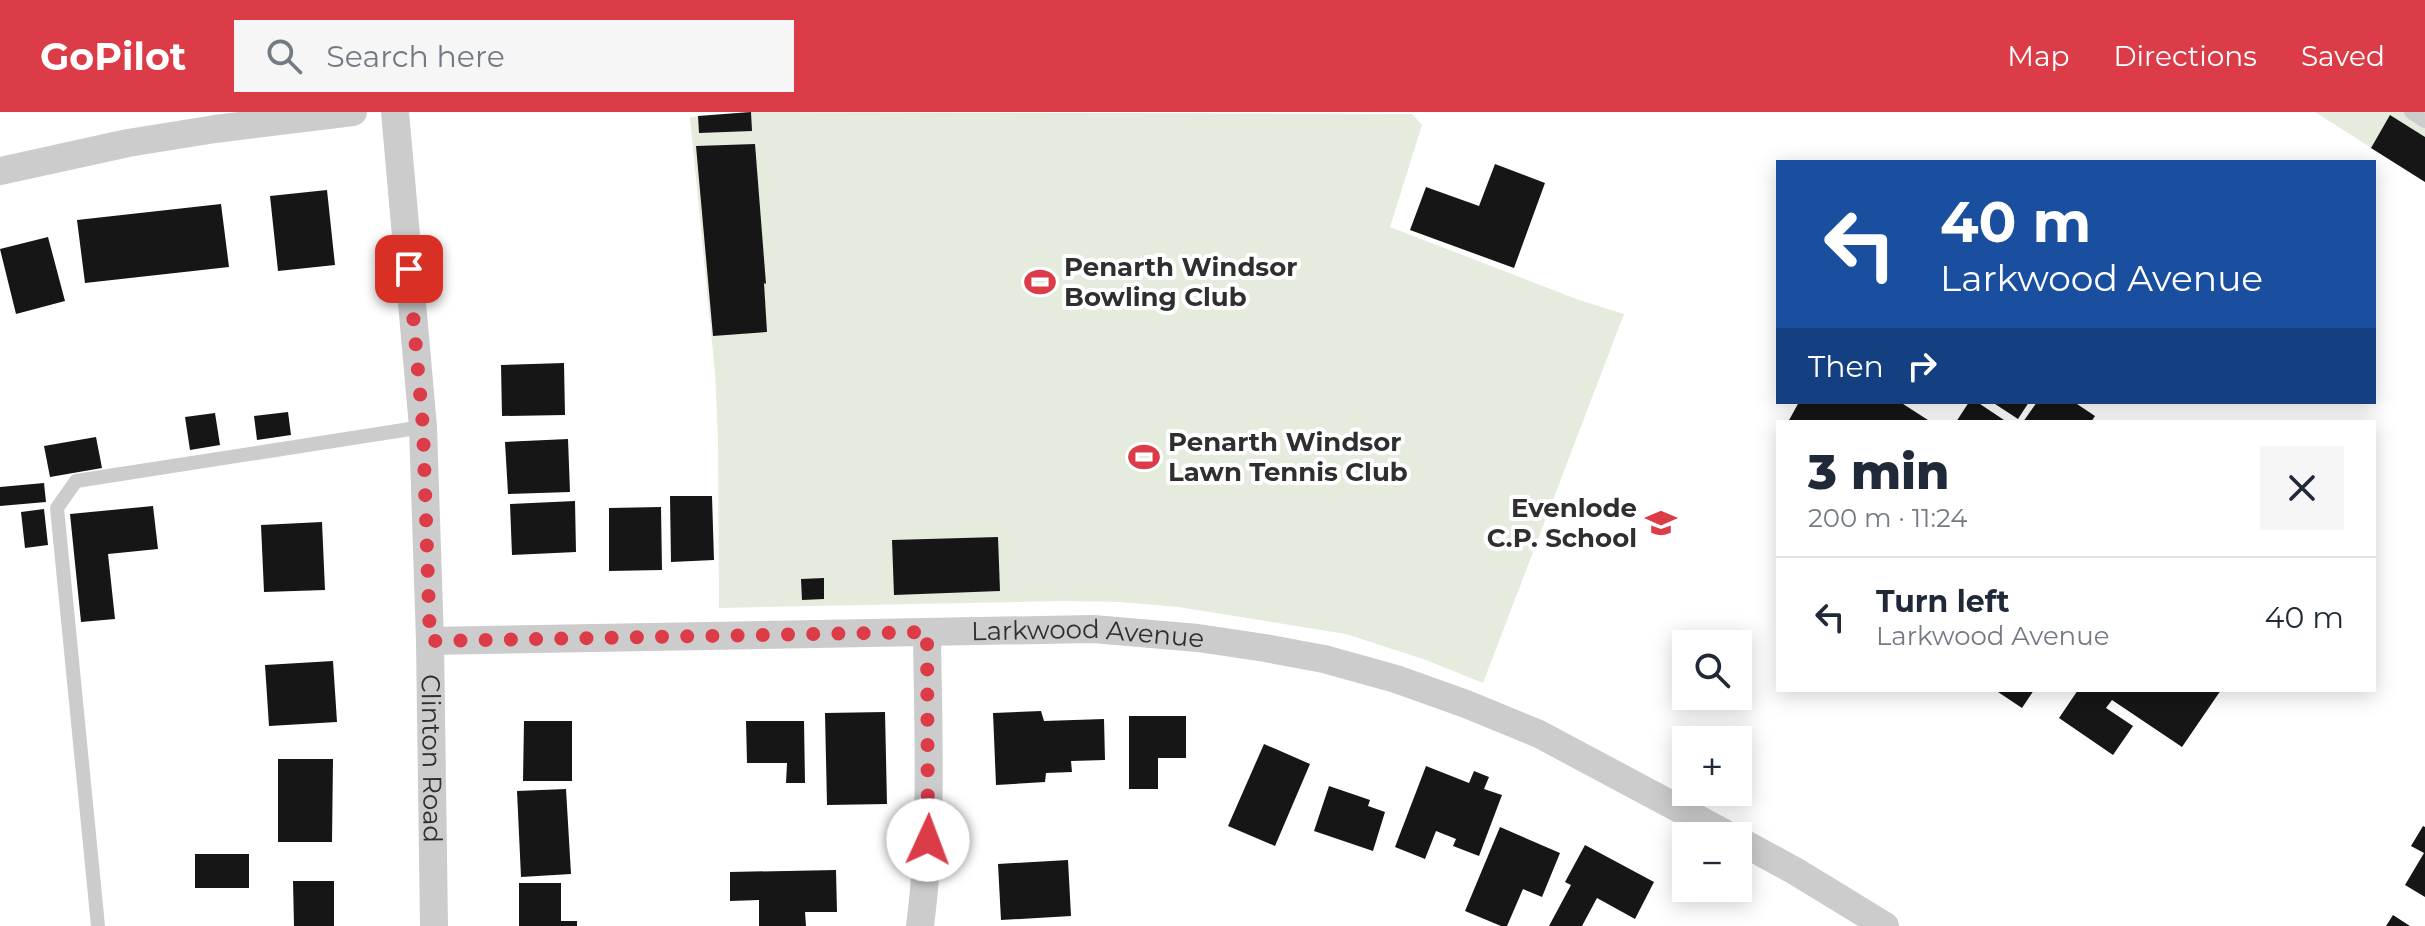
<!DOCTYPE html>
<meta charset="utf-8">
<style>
:root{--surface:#fff;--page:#f6f6f7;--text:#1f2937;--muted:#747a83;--line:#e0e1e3;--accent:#dc3c48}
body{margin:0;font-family:Montserrat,sans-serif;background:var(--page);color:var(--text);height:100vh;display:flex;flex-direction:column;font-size:30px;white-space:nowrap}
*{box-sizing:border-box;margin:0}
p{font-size:26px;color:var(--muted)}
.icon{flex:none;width:44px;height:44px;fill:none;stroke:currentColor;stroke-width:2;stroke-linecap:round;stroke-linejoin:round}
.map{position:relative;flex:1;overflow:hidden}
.details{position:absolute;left:1776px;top:308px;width:600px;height:272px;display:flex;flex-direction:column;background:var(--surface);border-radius:0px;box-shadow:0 4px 20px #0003}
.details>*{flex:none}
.hud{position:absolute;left:1776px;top:48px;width:600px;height:244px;border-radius:0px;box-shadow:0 4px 20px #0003;background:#1a4fa0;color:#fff;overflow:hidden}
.controls{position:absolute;left:1672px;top:518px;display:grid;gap:16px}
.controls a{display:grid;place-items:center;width:80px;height:80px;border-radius:0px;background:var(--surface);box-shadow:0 4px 20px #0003;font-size:40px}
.pin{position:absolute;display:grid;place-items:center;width:68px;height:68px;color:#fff;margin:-34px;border-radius:16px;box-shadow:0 4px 12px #0006}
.me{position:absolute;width:88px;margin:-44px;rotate:2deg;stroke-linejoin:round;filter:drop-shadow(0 0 6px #0008)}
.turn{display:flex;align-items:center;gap:28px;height:168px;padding:0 32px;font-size:36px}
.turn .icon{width:104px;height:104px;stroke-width:2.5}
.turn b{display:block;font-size:56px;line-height:68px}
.then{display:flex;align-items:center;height:76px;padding:0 32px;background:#0003;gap:16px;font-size:30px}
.round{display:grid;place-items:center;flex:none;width:84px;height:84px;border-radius:0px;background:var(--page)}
.overview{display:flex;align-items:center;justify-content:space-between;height:136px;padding:0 32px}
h1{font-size:48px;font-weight:800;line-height:60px}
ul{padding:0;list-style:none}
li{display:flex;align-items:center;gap:24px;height:120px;padding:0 32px;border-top:2px solid var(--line)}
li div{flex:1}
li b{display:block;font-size:30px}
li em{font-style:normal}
header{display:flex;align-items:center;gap:48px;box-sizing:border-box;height:112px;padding:0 40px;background:var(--accent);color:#fff}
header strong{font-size:38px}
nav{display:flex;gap:44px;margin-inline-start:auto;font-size:28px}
.search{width:560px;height:72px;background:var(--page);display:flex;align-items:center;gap:20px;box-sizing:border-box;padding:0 28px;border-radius:0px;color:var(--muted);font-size:30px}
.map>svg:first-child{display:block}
.green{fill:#e5ecde}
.building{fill:#161616}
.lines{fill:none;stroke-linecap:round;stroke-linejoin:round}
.service{stroke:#ccc;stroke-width:14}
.minor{stroke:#ccc;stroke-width:28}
.route{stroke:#dc3c48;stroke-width:14;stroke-dasharray:0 25.2}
.labels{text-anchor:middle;stroke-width:8;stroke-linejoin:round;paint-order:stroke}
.poi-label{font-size:26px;font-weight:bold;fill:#2f2f2f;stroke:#fff;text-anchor:start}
.street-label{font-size:26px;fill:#2f2f2f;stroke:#fff}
</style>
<header>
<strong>GoPilot</strong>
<div class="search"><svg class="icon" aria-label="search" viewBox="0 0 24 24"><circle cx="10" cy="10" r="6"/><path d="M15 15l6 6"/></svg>Search here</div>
<nav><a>Map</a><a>Directions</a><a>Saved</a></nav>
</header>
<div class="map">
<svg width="2425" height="814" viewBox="0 0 2425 814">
<rect width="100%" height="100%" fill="#fff"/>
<path class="green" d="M750,0L1412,2L1422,13L1390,115L1579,188L1624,202L1483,571L1426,548L1346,522L1178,495L1121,490L1061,489L719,496L718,325L715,261L690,5Z
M2315,0H2425V70Z"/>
<path class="building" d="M751,0L752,19L699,21L698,4Z
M2390,3L2425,25V70L2371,36Z
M755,32L766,172L764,171L767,220L713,224L696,34Z
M1495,52L1545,71L1514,156L1410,118L1426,75L1479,94Z
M327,78L335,153L278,159L270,84Z
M221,92L229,155L85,171L77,108Z
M48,125L65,189L16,202L0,137Z
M564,251L565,303L502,304L501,253Z
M1799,290H1900L1931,310H1788Z
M1969,290H1977L2007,310H1956Z
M1992,290H2029L2018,307Z
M2037,290H2074L2095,304L2091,310H2023Z
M288,300L291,323L257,328L254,304Z
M215,301L220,333L190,338L185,305Z
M96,325L102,356L50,365L44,334Z
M568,327L570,380L508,382L505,330Z
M44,371L46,390L0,394V375Z
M670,384H712L714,448L671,450Z
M575,389L576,440L512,443L510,392Z
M153,394L158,437L108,442L115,507L81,510L70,402Z
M661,395L662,458L609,459V396Z
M44,397L48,433L25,436L21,400Z
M322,410L325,478L264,480L261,413Z
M998,425L1000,479L894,483L892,428Z
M824,466V487L802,488L801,467Z
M333,549L337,610L269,614L265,553Z
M1995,578H2034L2022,596Z
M2078,578H2221L2182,635L2112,588L2106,596L2133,614L2113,643L2059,606Z
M1041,599L1044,609L1104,607L1105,648L1071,649L1072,660L1046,661L1045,670L996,673L993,601Z
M885,600L887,692L827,693L825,601Z
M1129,604H1186V646H1158V677H1129Z
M524,609H572V669H523Z
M746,609H804L805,671H786L787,651H747Z
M1264,632L1310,652L1275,734L1228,714Z
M278,647H333L332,730H278Z
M1426,654L1469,671L1474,659L1489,665L1484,677L1502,683L1479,744L1453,734L1456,727L1436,719L1425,747L1395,735Z
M1329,674L1370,688L1368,694L1385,700L1373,739L1314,719Z
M566,677L571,762L521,765L517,679Z
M2423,714L2425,715V785L2405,773L2424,741L2411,734Z
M1500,715L1560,741L1542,785L1523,777L1507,814H1501L1465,799Z
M1585,733L1654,770L1635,807L1597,786L1582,814H1549L1571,773L1565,770Z
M195,742H249V776H195Z
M1068,748L1071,804L1001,808L998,752Z
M836,758L837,800H805L806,814H759V788L730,789V760Z
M293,769H334V814H294Z
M519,771H561V809H577V814H519Z
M2393,803L2410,814H2386Z"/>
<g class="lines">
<path class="service" d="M2411,0L2425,9
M98,814L57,396L76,369L423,315"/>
<g class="minor">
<path id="s1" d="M395,0L423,315L430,529L434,814"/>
<path d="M0,59L128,31L215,17L353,0"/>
<path id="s2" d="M430,529L1093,517L1198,526L1265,536L1324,547L1396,567L1466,592L1539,622L1730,724"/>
<path d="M1738,728L1795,759L1885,814"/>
<path d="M920,814C933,716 928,618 927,520"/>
</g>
</g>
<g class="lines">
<path class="route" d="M409,157L423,315L430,529L927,520L928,728"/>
</g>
<defs>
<symbol id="stadium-bare" viewBox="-9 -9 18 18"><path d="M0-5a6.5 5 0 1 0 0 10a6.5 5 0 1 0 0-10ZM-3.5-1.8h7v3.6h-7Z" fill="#dc3c48" stroke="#fff" stroke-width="2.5" paint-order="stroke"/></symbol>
<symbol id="school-bare" viewBox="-9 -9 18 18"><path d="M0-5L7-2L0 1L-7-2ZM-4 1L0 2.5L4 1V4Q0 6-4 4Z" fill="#dc3c48" stroke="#fff" stroke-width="2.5" paint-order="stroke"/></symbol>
</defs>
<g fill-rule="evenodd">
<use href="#stadium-bare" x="1018" y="148" width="44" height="44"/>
<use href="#stadium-bare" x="1122" y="323" width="44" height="44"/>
<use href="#school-bare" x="1639" y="389" width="44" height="44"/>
</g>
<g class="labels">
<g class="poi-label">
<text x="1064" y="164">Penarth Windsor<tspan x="1064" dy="30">Bowling Club</tspan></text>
<text x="1168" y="339">Penarth Windsor<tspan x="1168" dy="30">Lawn Tennis Club</tspan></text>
<text x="1637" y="405" text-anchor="end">Evenlode<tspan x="1637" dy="30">C.P. School</tspan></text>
</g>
<g class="street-label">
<text dy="9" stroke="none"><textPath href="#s2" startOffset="658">Larkwood Avenue</textPath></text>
<text dy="9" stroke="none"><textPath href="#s1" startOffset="648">Clinton Road</textPath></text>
</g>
</g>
</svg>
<div class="controls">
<a><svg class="icon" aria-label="search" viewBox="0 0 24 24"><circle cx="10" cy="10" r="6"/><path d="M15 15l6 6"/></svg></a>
<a>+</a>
<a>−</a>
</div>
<div class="pin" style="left:409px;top:157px;background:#d93025"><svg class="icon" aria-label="arrive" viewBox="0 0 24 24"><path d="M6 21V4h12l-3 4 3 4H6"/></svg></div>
<svg class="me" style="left:928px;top:728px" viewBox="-20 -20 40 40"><circle r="19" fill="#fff"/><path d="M0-13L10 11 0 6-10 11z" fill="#dc3c48"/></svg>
<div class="hud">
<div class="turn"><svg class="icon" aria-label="left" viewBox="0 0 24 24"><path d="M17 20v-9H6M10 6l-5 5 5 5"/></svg><div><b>40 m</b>Larkwood Avenue</div></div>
<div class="then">Then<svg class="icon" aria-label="right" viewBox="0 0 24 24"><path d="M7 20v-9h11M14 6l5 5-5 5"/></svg></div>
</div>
<section class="details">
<div class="overview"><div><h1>3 min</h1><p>200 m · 11:24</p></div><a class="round"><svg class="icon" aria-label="close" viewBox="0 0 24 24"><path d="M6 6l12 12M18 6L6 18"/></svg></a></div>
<ul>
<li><svg class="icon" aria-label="left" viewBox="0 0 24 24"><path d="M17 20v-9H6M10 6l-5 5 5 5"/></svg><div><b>Turn left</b><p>Larkwood Avenue</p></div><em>40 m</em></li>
</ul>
</section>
</div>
